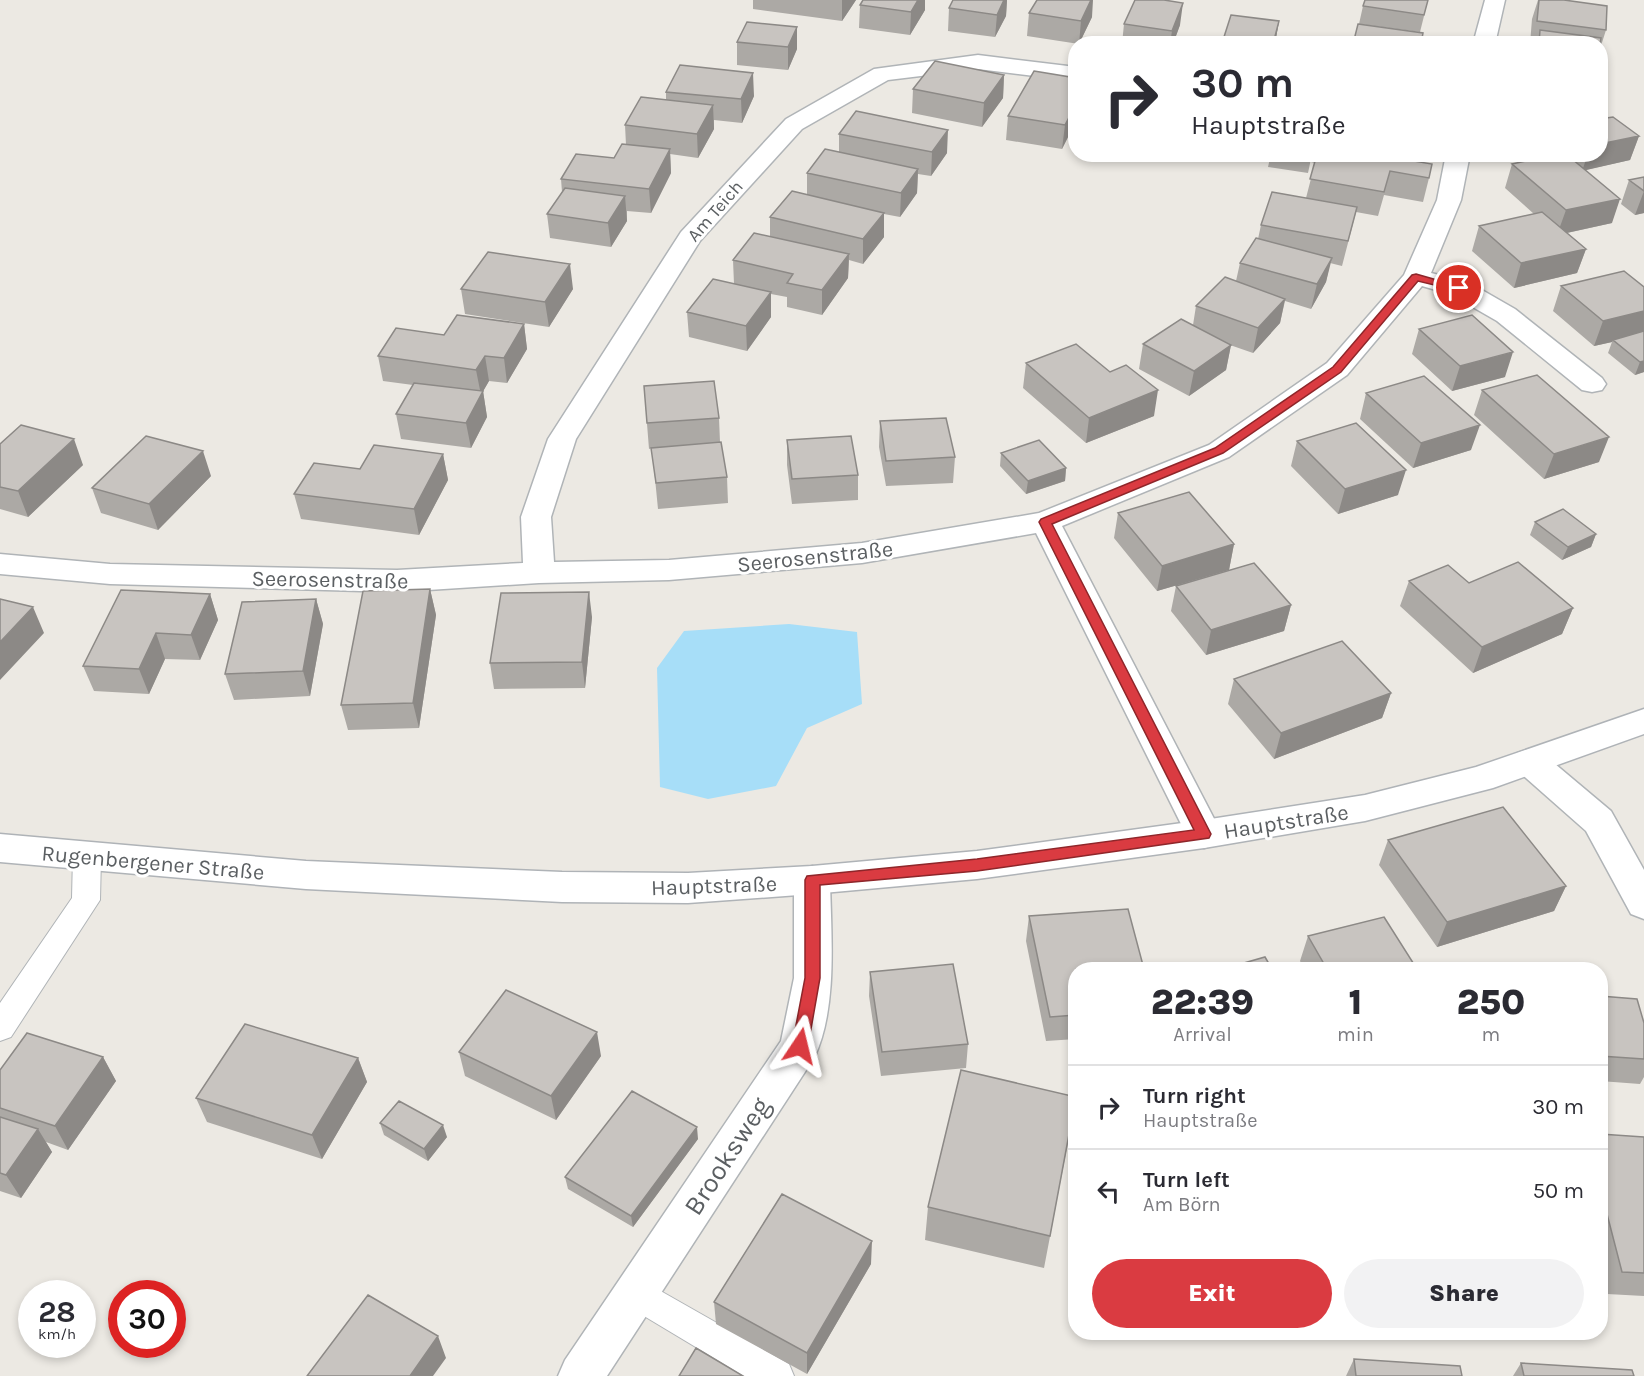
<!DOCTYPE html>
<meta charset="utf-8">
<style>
:root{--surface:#fff;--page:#f2f2f3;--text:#2b2b33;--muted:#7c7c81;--line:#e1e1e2;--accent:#da3b41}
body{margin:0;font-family:Karla,sans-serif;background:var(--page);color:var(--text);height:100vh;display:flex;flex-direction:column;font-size:22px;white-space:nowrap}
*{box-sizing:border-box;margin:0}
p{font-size:20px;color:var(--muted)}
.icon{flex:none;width:33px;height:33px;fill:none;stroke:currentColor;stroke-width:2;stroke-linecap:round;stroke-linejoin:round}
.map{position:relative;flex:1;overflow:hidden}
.details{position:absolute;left:1068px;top:962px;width:540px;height:378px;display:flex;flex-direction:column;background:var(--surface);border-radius:24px;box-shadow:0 3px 9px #0003}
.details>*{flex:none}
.hud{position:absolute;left:1068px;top:36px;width:540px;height:126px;border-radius:24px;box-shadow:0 3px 9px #0003;background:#fff;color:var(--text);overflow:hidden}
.speed{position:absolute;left:18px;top:1280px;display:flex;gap:12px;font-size:30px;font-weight:700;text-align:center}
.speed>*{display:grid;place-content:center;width:78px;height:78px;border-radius:50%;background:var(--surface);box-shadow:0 3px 9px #0003;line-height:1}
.speed small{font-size:15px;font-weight:400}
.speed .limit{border:9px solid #d22;background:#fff;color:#111}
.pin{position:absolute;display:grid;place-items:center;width:51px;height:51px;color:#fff;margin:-26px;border:3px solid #fff;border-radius:50%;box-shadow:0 2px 6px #0007}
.me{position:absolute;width:66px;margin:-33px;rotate:10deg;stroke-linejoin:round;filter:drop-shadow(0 0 4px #0008)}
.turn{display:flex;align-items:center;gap:21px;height:126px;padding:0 24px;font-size:27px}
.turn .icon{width:78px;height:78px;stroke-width:2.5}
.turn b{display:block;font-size:42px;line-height:51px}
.eta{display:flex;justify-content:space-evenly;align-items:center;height:102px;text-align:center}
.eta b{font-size:36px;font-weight:800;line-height:42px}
.cta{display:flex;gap:12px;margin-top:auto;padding:12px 24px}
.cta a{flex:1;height:69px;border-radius:36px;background:var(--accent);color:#fff;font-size:24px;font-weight:800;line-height:69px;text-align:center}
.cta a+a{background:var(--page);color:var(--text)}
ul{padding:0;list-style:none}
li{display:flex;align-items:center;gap:18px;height:84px;padding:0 24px;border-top:2px solid var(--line)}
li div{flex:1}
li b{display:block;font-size:22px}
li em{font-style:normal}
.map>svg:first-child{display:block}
.water{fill:#a7def8}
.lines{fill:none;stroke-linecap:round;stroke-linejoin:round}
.service-casing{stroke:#b0b4b7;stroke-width:2}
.minor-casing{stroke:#b0b4b7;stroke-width:3}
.secondary-casing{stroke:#afb3b7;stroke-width:3}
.service{fill:#fff;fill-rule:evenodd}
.minor{fill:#fff;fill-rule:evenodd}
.secondary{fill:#fff;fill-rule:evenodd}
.wall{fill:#aca9a5}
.shaded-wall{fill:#8c8986}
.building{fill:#c8c4c0;stroke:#8c8986;stroke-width:1.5}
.route{fill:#da3b41;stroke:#8e262a;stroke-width:1.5}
.labels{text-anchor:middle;stroke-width:6;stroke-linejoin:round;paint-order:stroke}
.far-street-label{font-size:18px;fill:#5b5f62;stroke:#fff}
.street-label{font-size:22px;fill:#5b5f62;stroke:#fff}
.near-street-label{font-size:27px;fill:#5b5f62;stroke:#fff}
</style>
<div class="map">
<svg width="1644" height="1376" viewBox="0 0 1644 1376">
<rect width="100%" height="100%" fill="#ece9e3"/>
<path class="water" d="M789,624L857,632L862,704L807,728L776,786L708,799L660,787L657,668L684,631Z"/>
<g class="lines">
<defs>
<path id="service" d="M87,845L97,848L101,856L100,900L11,1037L0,1041V1003L72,898L73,856L77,848Z
M636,1277L789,1364L794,1376H744L624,1304L619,1293L624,1282Z"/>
<path id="minor" d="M1485,0H1505L1495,44H1473Z
M978,55L1076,67V81L978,69L888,80L802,129L700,241L576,439L551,517L554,562L669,560L862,543L1039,513L1209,445L1327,363L1404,275L1437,200L1446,154H1470L1461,200L1431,273L1468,282L1515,309L1602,378L1606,384L1602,390L1592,392L1582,390L1497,321L1450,294L1422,286L1347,375L1229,457L1062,526L1222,834L1217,844L1204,848L1191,844L1036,533L862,563L669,580L539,583L397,592L110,584L0,574V554L110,564L397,570L523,563L521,517L548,439L681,232L786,119L874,69Z
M1530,749L1542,753L1611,811L1644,870V919L1631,914L1586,831L1518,771L1513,762L1518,753Z
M812,866L825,870L830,880C831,934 838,1009 814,1058L607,1376H558L565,1360L781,1041L794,978V880L799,870Z"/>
<path id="secondary" d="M1644,709V734L1493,788L1365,821L1204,848L977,879L812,894L688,903L562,902L306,889L0,862V834L306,861L562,872L688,873L812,866L977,851L1204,820L1365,795L1476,767Z"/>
</defs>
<use href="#service" class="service-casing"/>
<use href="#minor" class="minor-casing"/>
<use href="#secondary" class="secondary-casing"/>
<use href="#service" class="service"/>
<use href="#minor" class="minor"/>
<use href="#secondary" class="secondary"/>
</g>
<path class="wall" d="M753,0H856L842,21L753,9Z
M863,0H925V10L910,35L859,28L860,5Z
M953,0H1007L1006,16L995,37L948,31L949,8Z
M1428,0L1420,32L1359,24L1363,6Z
M1538,0H1564L1606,30L1600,49V44H1530L1532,19Z
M1029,13L1092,17L1079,44L1027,36Z
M1279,21L1275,44H1223L1224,37Z
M747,22L797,49L788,70L737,65V42Z
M1124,24L1180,25L1173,44H1122Z
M1004,75L1003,98L982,127L912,113L913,89Z
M1076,78V128L1073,127L1062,149L1006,140L1008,116Z
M666,92L754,96L742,123L714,120V129L698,158L670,154L671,173L651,213L627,211V221L611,247L550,238L547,214L562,192L561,179L614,158L626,145L625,125L666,100Z
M839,134L947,153L931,176L918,174L917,193L900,217L884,214V237L863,264L849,260L848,278L822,315L787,307V297L771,294V317L747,351L689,337L687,312L734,284L733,260L770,236V217L807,194V173L839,152Z
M1639,136L1630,160L1585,170L1612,223L1567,233L1586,249L1577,273L1514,288L1472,251L1479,226L1534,214L1505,188L1512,164L1560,154H1600Z
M1271,154H1312L1308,173L1268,167Z
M1313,154H1382L1381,159L1429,178L1423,202L1384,195L1378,216L1356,212L1342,266L1330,263L1326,282L1311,309L1285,301L1280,323L1253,353L1230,345H1231L1226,370L1189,396L1139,369L1143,344L1193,325L1196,306L1236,281L1240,263L1258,239L1261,225L1306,198L1315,163L1311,162Z
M1644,177V213L1635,215L1621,204L1629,180Z
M1561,286L1644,287V372L1635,375L1608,353L1612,342L1594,346L1553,311Z
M461,289H573L549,327L465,314Z
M524,324L527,349L507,383L489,381L483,391L487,417L471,448L401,439L396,414L413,385L383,381L378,356L444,335Z
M1419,329L1505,377L1452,391L1412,354Z
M1026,363L1110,372L1154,416L1086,443L1023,388Z
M644,386L719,418L720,442L727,477L728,503L658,509L652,448L649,449Z
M1482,390L1599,462L1544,479L1474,415Z
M1366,393L1471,450L1413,468L1360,419Z
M880,421L955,457L953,483L886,486L879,447Z
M787,440L858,475V500L792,504L787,465Z
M1297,441L1398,495L1338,514L1291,466Z
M0,444L83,465L28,517L0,509Z
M1001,453L1066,468L1065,481L1026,494L1000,466Z
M443,454L448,480L419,535L301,519L294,494L360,469Z
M211,476L158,530L101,513L92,488Z
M1118,513L1234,544L1229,570L1157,591L1114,538Z
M1535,522L1596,534L1591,547L1562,560L1530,535Z
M1409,581L1469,583L1573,608L1562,634L1473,673L1400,606Z
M1176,586L1291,605L1284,631L1206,655L1171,611Z
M430,589L436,615L419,728L348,730L341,705Z
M210,594L218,620L200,660L165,659L149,694L94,691L83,666Z
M316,599L323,624L310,696L234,700L225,674Z
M592,617L585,688L494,689L490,663Z
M1234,679L1391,693L1382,718L1274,759L1228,704Z
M1388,840L1566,886L1554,911L1437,947L1379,865Z
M1029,916L1076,969V1039L1046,1041L1026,941Z
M1308,936L1417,969H1304L1300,961Z
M870,972L968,1044L966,1068L881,1076L869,996Z
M1600,996L1644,1023V1077L1640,1084L1600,1081Z
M459,1052L601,1056L556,1120L465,1076Z
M103,1057L116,1081L68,1150L46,1142L52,1152L21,1198L0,1191V1070Z
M358,1058L367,1082L322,1159L207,1122L196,1098Z
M1076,1100L1044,1268L925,1240L928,1207Z
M380,1123L447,1137L428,1161L384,1135Z
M1600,1134L1644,1137V1296L1607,1294L1600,1267Z
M698,1139L633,1227L568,1189L565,1177Z
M871,1264L807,1374L716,1324L714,1302Z
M1396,1332H1442L1440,1335Z
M1354,1359L1462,1376H1346Z
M1521,1363L1634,1376H1513Z"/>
<path class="shaded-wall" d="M842,0H856L842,21Z
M918,0H925V10L910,35L911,12Z
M1004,0H1007L1006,16L995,37L997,15Z
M1091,0H1093L1092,17L1079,44L1081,21Z
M1183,3L1180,25L1173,44H1170L1172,31Z
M1279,21L1275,44H1273Z
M797,27V49L788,70V47Z
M753,73L754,96L742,123L741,99Z
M1004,75L1003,98L982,127L984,103Z
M1075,104L1073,127L1062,149L1065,125Z
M713,105L714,129L698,158L697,134Z
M948,130L947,153L931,176L932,152Z
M1639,136L1630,160L1582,171L1588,154H1600V144Z
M670,149L671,173L651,213L649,189Z
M918,169L917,193L900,217L901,193Z
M1644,191V213L1635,215Z
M625,196L627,221L611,247L608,223Z
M1620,199L1612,223L1557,235L1566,210Z
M884,213V237L863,264V239Z
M1586,249L1577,273L1514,288L1521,263Z
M849,254L848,278L822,315V290Z
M1332,258L1326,282L1311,309L1317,284Z
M570,264L573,289L549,327L545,302Z
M771,292V317L747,351L746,326Z
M1285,299L1280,323L1253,353L1258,328Z
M1644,311V334L1613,340L1612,342L1594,346L1603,321Z
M524,324L527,349L507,383L504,358Z
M1231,345L1226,370L1189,396L1194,371Z
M1513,352L1505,377L1452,391L1460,366Z
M485,356L489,381L481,395L476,370Z
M1644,361V372L1635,375L1640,362Z
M1158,390L1154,416L1086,443L1089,418Z
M483,391L487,417L471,448L466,423Z
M1480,425L1471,450L1413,468L1421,443Z
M1609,437L1599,462L1544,479L1554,454Z
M74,439L83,465L28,517L18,491Z
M203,451L211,476L158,530L149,504Z
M443,454L448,480L419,535L414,509Z
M1066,468L1065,481L1026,494L1028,481Z
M1406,470L1398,495L1338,514L1345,489Z
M1596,534L1591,547L1562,560L1568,547Z
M1234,544L1229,570L1157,591L1162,566Z
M430,589L436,615L419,728L413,703Z
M589,592L592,617L585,688L582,662Z
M210,594L218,620L200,660L191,635Z
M316,599L323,624L310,696L303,671Z
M1291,605L1284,631L1206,655L1211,630Z
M33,607L44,633L0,680V642Z
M1573,608L1562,634L1473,673L1482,647Z
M156,633L165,659L149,694L139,669Z
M1391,693L1382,718L1274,759L1281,733Z
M1566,886L1554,911L1437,947L1447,922Z
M597,1032L601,1056L556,1120L551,1096Z
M103,1057L116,1081L68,1150L55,1126Z
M358,1058L367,1082L322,1159L312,1135Z
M443,1125L447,1137L428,1161L424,1149Z
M697,1127L698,1139L633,1227L631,1216Z
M38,1129L52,1152L21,1198L6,1175Z
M872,1241L871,1264L807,1374V1353Z
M438,1336L446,1358L433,1376H410Z"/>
<path class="building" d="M863,0H918L911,12L860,5Z
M953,0H1004L997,15L949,8Z
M1037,0H1091L1081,21L1029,13Z
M1135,0H1164L1183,3L1172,31L1124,24Z
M1365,0H1428L1424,15L1363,6Z
M1539,0H1564L1607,6L1606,30L1537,21Z
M1231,15L1279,21L1273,44L1224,37Z
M747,22L797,27L788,47L737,42Z
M1358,24L1423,33L1421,44H1353Z
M1540,30L1601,38L1600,44H1539Z
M935,61L1004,75L984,103L913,89Z
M680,65L753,73L741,99L666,92Z
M1034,71L1076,78V104L1065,125L1008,116Z
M641,97L713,105L697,134L625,125Z
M856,111L948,130L932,152L839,134Z
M1613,117L1639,136L1600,144V119Z
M622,144L670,149L649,189L561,179L576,154L614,158Z
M825,149L918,169L901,193L807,173Z
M1317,154H1352L1389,161L1390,157L1432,164L1429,178L1390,171L1384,192L1310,179Z
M1560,154H1566L1620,199L1566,210L1512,164Z
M1644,177V191L1629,180Z
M565,188L625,196L608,223L547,214Z
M792,191L884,213L863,239L770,217Z
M1272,192L1357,207L1348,241L1261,225Z
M1542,212L1586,249L1521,263L1479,226Z
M754,233L849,254L822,290L787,283L793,274L733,260Z
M1256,238L1332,258L1317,284L1240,263Z
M488,252L570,264L545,302L461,289Z
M1624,271L1644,287V311L1603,321L1561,286Z
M1225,277L1285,299L1258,328L1196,306Z
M713,279L771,292L746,326L687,312Z
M457,315L524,324L504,358L485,356L476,370L378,356L396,328L444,335Z
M1472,315L1513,352L1460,366L1419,329Z
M1181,319L1231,345L1194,371L1143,344Z
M1644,331V361L1640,362L1613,340Z
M1076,344L1110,372L1126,365L1158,390L1089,418L1026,363Z
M1537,375L1609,437L1554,454L1482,390Z
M1424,376L1480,425L1421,443L1366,393Z
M714,381L719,418L647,423L644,386Z
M414,383L483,391L466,423L396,414Z
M946,418L955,457L886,461L880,421Z
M1356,423L1406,470L1345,489L1297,441Z
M21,425L74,439L18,491L0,487V444Z
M146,436L203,451L149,504L92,488Z
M851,436L858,475L792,479L787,440Z
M1039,440L1066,468L1028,481L1001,453Z
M721,442L727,477L656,483L651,448Z
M374,445L443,454L414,509L294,494L314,463L360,469Z
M1189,492L1234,544L1162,566L1118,513Z
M1563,509L1596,534L1568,547L1535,522Z
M1518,562L1573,608L1482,647L1409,581L1448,565L1469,583Z
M1254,563L1291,605L1211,630L1176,586Z
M430,589L413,703L341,705L363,591Z
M121,590L210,594L191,635L156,633L139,669L83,666Z
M589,592L582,662L490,663L501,593Z
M0,599L33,607L0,642Z
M316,599L303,671L225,674L242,602Z
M1342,641L1391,693L1281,733L1234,679Z
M1503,807L1566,886L1447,922L1388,840Z
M1128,909L1144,969H1076V1015L1050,1017L1029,916Z
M1384,917L1417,969H1327L1308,936Z
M1265,957L1272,969H1223Z
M953,964L968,1044L882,1052L870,972Z
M506,990L597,1032L551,1096L459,1052Z
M1600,996L1637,999L1644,1023V1059L1600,1056Z
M245,1024L358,1058L312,1135L196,1098Z
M27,1033L103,1057L55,1126L0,1108V1070Z
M961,1070L1076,1097L1050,1236L928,1207Z
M632,1091L697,1127L631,1216L565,1177Z
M399,1101L443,1125L424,1149L380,1123Z
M0,1117L38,1129L6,1175L0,1173Z
M1600,1134L1644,1137V1273L1622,1272L1600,1187Z
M782,1194L872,1241L807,1353L714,1302Z
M368,1295L438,1336L410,1376H307Z
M696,1348L743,1376H679Z
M1354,1359L1460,1366L1462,1376H1356Z
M1521,1363L1632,1370L1634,1376H1524Z"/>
<path class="route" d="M1416,274L1465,288L1459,291L1418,281L1341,372L1223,453L1052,524L1211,834L1209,838L977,871L820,885V978L808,1046L806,1051L800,1053L794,1051L792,1046L805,978V880L807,876L977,859L1194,830L1039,522L1041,519L1215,448L1333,367L1412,275Z"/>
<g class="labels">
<g class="far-street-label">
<text transform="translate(715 211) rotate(-49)" y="6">Am Teich</text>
</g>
<g class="street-label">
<text transform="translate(815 556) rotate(-6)" y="8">Seerosenstraße</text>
<text transform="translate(330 579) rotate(1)" y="8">Seerosenstraße</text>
<text transform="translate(1286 821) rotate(-9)" y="8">Hauptstraße</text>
<text transform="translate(153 862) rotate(5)" y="8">Rugenbergener Straße</text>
<text transform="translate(714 885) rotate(-2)" y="8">Hauptstraße</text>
</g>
<g class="near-street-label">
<text transform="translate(727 1156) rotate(-57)" y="9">Brooksweg</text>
</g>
</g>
</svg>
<div class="speed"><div>28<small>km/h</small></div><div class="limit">30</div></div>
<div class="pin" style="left:1459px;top:288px;background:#d93025"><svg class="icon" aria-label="arrive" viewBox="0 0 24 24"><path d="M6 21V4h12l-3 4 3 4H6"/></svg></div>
<svg class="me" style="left:800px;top:1046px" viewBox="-20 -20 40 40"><path d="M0-17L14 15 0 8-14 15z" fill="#da3b41" stroke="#fff" stroke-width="4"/></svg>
<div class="hud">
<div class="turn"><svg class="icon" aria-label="right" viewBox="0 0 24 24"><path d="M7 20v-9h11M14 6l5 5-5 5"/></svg><div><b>30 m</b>Hauptstraße</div></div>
</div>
<section class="details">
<div class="eta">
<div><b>22:39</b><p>Arrival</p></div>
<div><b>1</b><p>min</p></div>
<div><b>250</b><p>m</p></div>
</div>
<ul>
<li><svg class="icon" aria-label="right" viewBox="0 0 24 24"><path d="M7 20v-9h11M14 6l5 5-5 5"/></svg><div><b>Turn right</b><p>Hauptstraße</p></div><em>30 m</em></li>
<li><svg class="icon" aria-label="left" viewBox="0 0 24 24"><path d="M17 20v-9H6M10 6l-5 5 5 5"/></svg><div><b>Turn left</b><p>Am Börn</p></div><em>50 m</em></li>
</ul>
<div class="cta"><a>Exit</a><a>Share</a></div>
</section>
</div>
